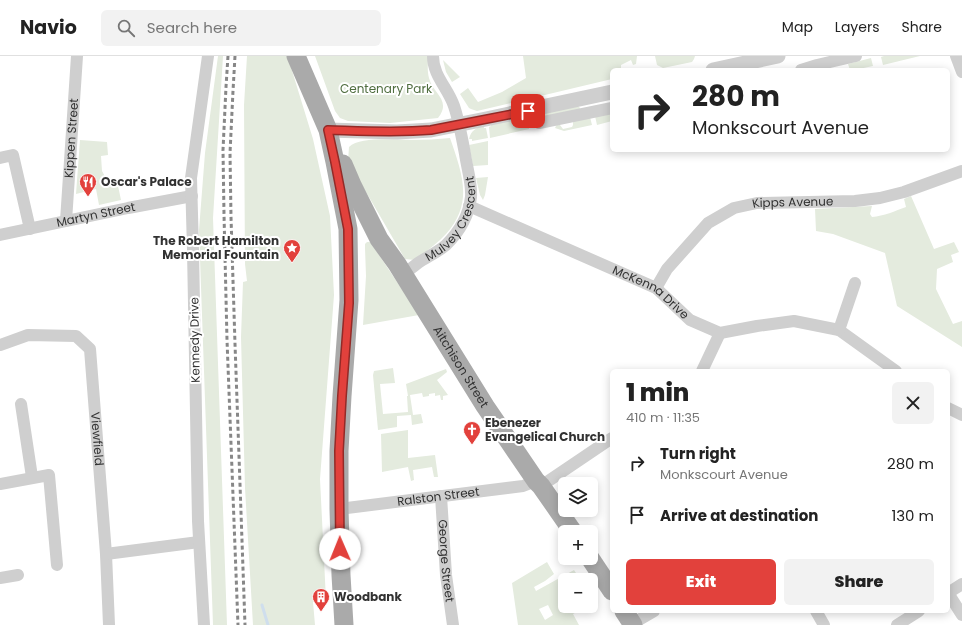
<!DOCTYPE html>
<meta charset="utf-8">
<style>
:root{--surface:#fff;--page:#f2f2f2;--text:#222;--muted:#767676;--line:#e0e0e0;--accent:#e2413c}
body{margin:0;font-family:Poppins,sans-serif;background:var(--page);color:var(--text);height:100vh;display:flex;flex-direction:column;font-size:15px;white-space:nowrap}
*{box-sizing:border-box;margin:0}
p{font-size:13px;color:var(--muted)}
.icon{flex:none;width:22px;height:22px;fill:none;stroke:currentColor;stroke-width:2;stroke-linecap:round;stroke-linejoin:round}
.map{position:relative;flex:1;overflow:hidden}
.panel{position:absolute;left:610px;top:313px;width:340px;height:244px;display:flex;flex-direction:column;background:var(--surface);border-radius:6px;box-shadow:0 2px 10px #0003}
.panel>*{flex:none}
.banner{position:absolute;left:610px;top:12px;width:340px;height:84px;border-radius:6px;box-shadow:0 2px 10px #0003;background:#fff;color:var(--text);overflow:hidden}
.buttons{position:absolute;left:558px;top:421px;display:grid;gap:8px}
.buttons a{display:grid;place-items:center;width:40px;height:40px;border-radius:6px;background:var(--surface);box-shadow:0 2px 10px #0003;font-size:20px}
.pin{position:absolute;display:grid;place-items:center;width:34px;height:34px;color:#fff;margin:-17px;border-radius:8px;box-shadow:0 2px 6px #0006}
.me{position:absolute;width:44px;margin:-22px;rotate:359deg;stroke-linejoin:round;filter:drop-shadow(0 0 3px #0008)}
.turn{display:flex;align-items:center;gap:14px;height:84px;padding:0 16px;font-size:18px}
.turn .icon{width:52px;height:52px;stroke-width:2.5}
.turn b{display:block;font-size:28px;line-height:34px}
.round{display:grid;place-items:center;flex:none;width:42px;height:42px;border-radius:6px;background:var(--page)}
.summary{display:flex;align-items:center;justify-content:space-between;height:68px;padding:0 16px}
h1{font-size:24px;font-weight:800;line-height:30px}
.button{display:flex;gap:8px;margin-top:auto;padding:8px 16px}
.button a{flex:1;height:46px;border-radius:6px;background:var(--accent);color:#fff;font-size:16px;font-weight:800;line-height:46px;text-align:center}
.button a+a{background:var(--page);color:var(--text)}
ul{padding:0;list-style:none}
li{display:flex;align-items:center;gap:12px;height:52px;padding:0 16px}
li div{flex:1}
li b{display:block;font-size:15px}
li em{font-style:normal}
header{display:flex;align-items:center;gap:24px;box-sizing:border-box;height:56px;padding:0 20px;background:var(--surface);border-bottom:1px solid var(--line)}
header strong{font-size:19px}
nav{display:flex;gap:22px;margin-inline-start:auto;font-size:14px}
.search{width:280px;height:36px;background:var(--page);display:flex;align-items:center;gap:10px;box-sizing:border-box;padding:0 14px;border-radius:6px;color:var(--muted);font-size:15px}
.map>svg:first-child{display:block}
.green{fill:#e4ebde;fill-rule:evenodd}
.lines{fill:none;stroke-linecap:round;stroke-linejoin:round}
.stream{stroke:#cfdeed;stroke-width:3}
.minor{stroke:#cfcfcf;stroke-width:12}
.tertiary{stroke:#cfcfcf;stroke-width:15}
.primary{stroke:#aaa;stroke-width:19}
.rail{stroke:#878787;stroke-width:3;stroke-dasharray:4 3;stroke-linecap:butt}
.route-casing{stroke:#932a27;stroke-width:10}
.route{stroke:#e2413c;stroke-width:7}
.labels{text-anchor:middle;stroke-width:4;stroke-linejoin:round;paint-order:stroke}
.park-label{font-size:12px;fill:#506e40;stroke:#fff}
.street-label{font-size:12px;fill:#323232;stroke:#fff}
.poi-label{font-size:12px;font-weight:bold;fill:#323232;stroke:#fff;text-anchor:start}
</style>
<header>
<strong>Navio</strong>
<div class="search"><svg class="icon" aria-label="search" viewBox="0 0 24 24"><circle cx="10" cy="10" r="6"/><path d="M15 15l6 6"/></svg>Search here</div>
<nav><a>Map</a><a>Layers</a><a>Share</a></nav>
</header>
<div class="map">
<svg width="962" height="569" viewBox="0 0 962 569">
<rect width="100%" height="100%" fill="#fff"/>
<path class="green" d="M218,0H223L213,162L227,569H213L199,174L205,97Z
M247,0H287L290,8L313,83L330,160L334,239L320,423L326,544L313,546L315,569H253L245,432L241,281L243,226L247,225L245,208L244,49Z
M315,0H428C428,7 427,15 429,22C433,38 452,44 438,62L390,67L348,65L340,62L335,55Z
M523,0H637L636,8L633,9L631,4L621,9V14H612V23L477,55L471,53L469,52L460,38L468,32L478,46L502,36L526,22Z
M655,0H695L694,3L692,6L663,12L657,9Z
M884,0H920L883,9L881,1Z
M871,2L873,10L854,14H850L848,8Z
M443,4L460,21L452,26L446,16Z
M578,50L580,52L579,55L528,65L529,73L490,82L489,71L491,70V68Z
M612,56V65L597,69L595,60Z
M590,61L592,69L564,75L555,72L557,68L560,69L563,73L572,71L573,69V64Z
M484,70V72H486L488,82L472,85V83H469C471,74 476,72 484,70Z
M450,82C462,117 474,147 446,178C437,188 425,196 415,204L405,203L348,105L349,91C360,80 397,84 413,84C425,84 438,83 450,82Z
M80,84L107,86L108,99L101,100L102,115L109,128L117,125L121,144L99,149L96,133L76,138Z
M488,85V109L473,110L469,89Z
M488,121L485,139L483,144L480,139L476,122Z
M911,140L934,193L954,186L959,196L951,199L953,206L937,213L936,233L953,268L962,265V291L897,250L885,197L833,178L816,175L815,153L872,150L870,158L872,161C884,160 895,155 906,151L904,143Z
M367,186H370L371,187L419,259L363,269L366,220L365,192V188Z
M393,312L395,327L380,328L383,358L408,356L407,340H408L406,328L446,313L447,316L437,324L448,339L443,340V344H441L440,339L435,340V337L429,338V340L423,341L422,337L410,339L413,359L421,358L423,367L412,369L411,359L397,360V371L378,374L373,319L374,315Z
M408,374V402L435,399L438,421H434L432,411L413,414L414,424L411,425L408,411L382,416L381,378Z
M547,506L554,518L545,525L534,531L536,535L574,514L578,520L572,524H565V528L560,531L565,539V550H587L573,558L579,569H518L512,527ZM548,549L553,559L545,564L539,553Z"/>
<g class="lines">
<path class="stream" d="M262,549L268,569"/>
<g class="minor">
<path d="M956,0L962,16"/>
<path d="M801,14L817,9L856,0"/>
<path d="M539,67L612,52"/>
<path d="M0,102L13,99L30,173"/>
<path id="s1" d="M469,150L656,232L690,264L720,277L757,270L794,265L839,274L896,315"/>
<path id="s2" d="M66,165L77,0"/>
<path id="s3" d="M0,179L128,152L192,140"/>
<path id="s4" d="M403,218C408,215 413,211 418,207C427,201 438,196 446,189C459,176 469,159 471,141C472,127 467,112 465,98C462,82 459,65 454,50C448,32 433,20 433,0"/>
<path id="s5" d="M656,232L667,213L708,167L734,152L757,147L855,145L880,142L904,136L962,115"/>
<path d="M839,274L855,227"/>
<path id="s6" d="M0,289L28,279L76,280L90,293L106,498L109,569"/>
<path d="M702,315L720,277"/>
<path d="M21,348L32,421"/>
<path d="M948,352L962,359"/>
<path d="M0,428L49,419L57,509"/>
<path d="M541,430L612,382"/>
<path id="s7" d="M441,440L446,519L453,569"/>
<path id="s8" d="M339,453L523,430L536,425"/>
<path d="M106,498L199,486"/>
<path d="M0,522L18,519"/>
<path d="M948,537L962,559"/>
<path d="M948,537L962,528"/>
<path d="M816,555L824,569"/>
<path d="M632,568L654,555"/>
<path d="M204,569L198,465L193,194L191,122L208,0"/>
<path d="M897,569L919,555"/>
</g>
<path class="tertiary" d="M713,14L778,0
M328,74L397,76L431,74L486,63L612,36"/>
<g class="primary">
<path d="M296,0L328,74L335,106L348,173L349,244L342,340L339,395V453L341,519L344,569"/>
<path id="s9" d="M343,108L352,129L379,183L397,208L485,350L536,425L541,430L573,476"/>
<path d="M590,502L612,535"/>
<path d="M624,555L633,569"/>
</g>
<path class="rail" d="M228,0L226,31L223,94L224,158L227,284L238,569
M235,0L233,35L230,97L231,161L235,288L245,569"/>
</g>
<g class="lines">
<defs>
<path id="route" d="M340,493L339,395L342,340L349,247L348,173L335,106L328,74C362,75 397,77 431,74L528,55"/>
</defs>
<use href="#route" class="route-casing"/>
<use href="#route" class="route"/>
</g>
<defs>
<symbol id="restaurant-pin" viewBox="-11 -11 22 30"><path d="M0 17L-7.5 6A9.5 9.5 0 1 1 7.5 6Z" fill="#e2413c" stroke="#fff"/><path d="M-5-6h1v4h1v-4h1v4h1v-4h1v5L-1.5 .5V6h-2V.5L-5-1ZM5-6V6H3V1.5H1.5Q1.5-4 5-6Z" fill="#fff"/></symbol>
<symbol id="sight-pin" viewBox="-11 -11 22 30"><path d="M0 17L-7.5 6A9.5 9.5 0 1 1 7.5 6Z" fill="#e2413c" stroke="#fff"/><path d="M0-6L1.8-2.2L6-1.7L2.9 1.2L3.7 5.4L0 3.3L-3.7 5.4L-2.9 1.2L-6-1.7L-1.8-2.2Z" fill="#fff"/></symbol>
<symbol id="church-pin" viewBox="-11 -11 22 30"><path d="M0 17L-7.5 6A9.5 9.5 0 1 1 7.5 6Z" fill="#e2413c" stroke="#fff"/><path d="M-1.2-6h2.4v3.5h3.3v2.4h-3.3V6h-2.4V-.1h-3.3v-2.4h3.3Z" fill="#fff"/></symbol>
<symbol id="building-pin" viewBox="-11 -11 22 30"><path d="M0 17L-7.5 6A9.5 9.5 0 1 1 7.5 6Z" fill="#e2413c" stroke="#fff"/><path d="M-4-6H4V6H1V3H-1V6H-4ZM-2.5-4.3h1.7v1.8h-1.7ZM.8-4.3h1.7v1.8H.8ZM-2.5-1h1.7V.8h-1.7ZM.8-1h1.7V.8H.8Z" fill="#fff"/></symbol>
</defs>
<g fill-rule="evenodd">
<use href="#restaurant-pin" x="78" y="116" width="20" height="27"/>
<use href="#sight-pin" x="282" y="182" width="20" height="27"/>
<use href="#church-pin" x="462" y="364" width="20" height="27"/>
<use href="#building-pin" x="311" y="531" width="20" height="27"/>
</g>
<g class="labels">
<g class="park-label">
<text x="386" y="37">Centenary Park</text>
</g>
<g class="street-label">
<text dy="4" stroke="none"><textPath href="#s2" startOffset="83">Kippen Street</textPath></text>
<text dy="4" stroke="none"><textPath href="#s5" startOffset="173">Kipps Avenue</textPath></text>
<text dy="4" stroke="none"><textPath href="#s3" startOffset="98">Martyn Street</textPath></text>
<text dy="4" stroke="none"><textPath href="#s4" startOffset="78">Mulvey Crescent</textPath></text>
<text dy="4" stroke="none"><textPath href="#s1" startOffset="202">McKenna Drive</textPath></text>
<text transform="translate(195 284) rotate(-91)" y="4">Kennedy Drive</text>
<text dy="4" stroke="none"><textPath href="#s9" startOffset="235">Aitchison Street</textPath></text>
<text dy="4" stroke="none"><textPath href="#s6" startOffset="187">Viewfield</textPath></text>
<text dy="4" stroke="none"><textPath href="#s8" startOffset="100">Ralston Street</textPath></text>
<text dy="4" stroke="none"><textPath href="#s7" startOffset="65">George Street</textPath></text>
</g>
<g class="poi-label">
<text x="101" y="130">Oscar's Palace</text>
<text x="279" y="189" text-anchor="end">The Robert Hamilton<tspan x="279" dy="14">Memorial Fountain</tspan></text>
<text x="485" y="371">Ebenezer<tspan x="485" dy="14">Evangelical Church</tspan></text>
<text x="334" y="545">Woodbank</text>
</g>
</g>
</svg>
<div class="buttons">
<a><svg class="icon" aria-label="layers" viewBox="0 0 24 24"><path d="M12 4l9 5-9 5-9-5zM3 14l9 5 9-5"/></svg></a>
<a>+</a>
<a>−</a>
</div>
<div class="pin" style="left:528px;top:55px;background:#d93025"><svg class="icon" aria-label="arrive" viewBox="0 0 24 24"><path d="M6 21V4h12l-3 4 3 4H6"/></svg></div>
<svg class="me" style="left:340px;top:493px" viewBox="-20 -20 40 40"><circle r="19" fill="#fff"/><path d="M0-13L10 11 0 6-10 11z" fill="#e2413c"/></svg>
<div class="banner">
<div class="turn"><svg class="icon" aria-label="right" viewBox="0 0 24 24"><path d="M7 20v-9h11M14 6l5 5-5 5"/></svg><div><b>280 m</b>Monkscourt Avenue</div></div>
</div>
<section class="panel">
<div class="summary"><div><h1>1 min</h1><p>410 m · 11:35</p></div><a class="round"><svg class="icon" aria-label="close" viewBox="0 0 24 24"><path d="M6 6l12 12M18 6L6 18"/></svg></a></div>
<ul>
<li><svg class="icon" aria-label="right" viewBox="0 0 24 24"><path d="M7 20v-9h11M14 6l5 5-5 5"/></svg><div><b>Turn right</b><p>Monkscourt Avenue</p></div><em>280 m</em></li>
<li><svg class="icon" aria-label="arrive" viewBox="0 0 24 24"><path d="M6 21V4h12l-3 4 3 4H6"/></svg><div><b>Arrive at destination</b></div><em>130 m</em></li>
</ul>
<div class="button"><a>Exit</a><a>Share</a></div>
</section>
</div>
